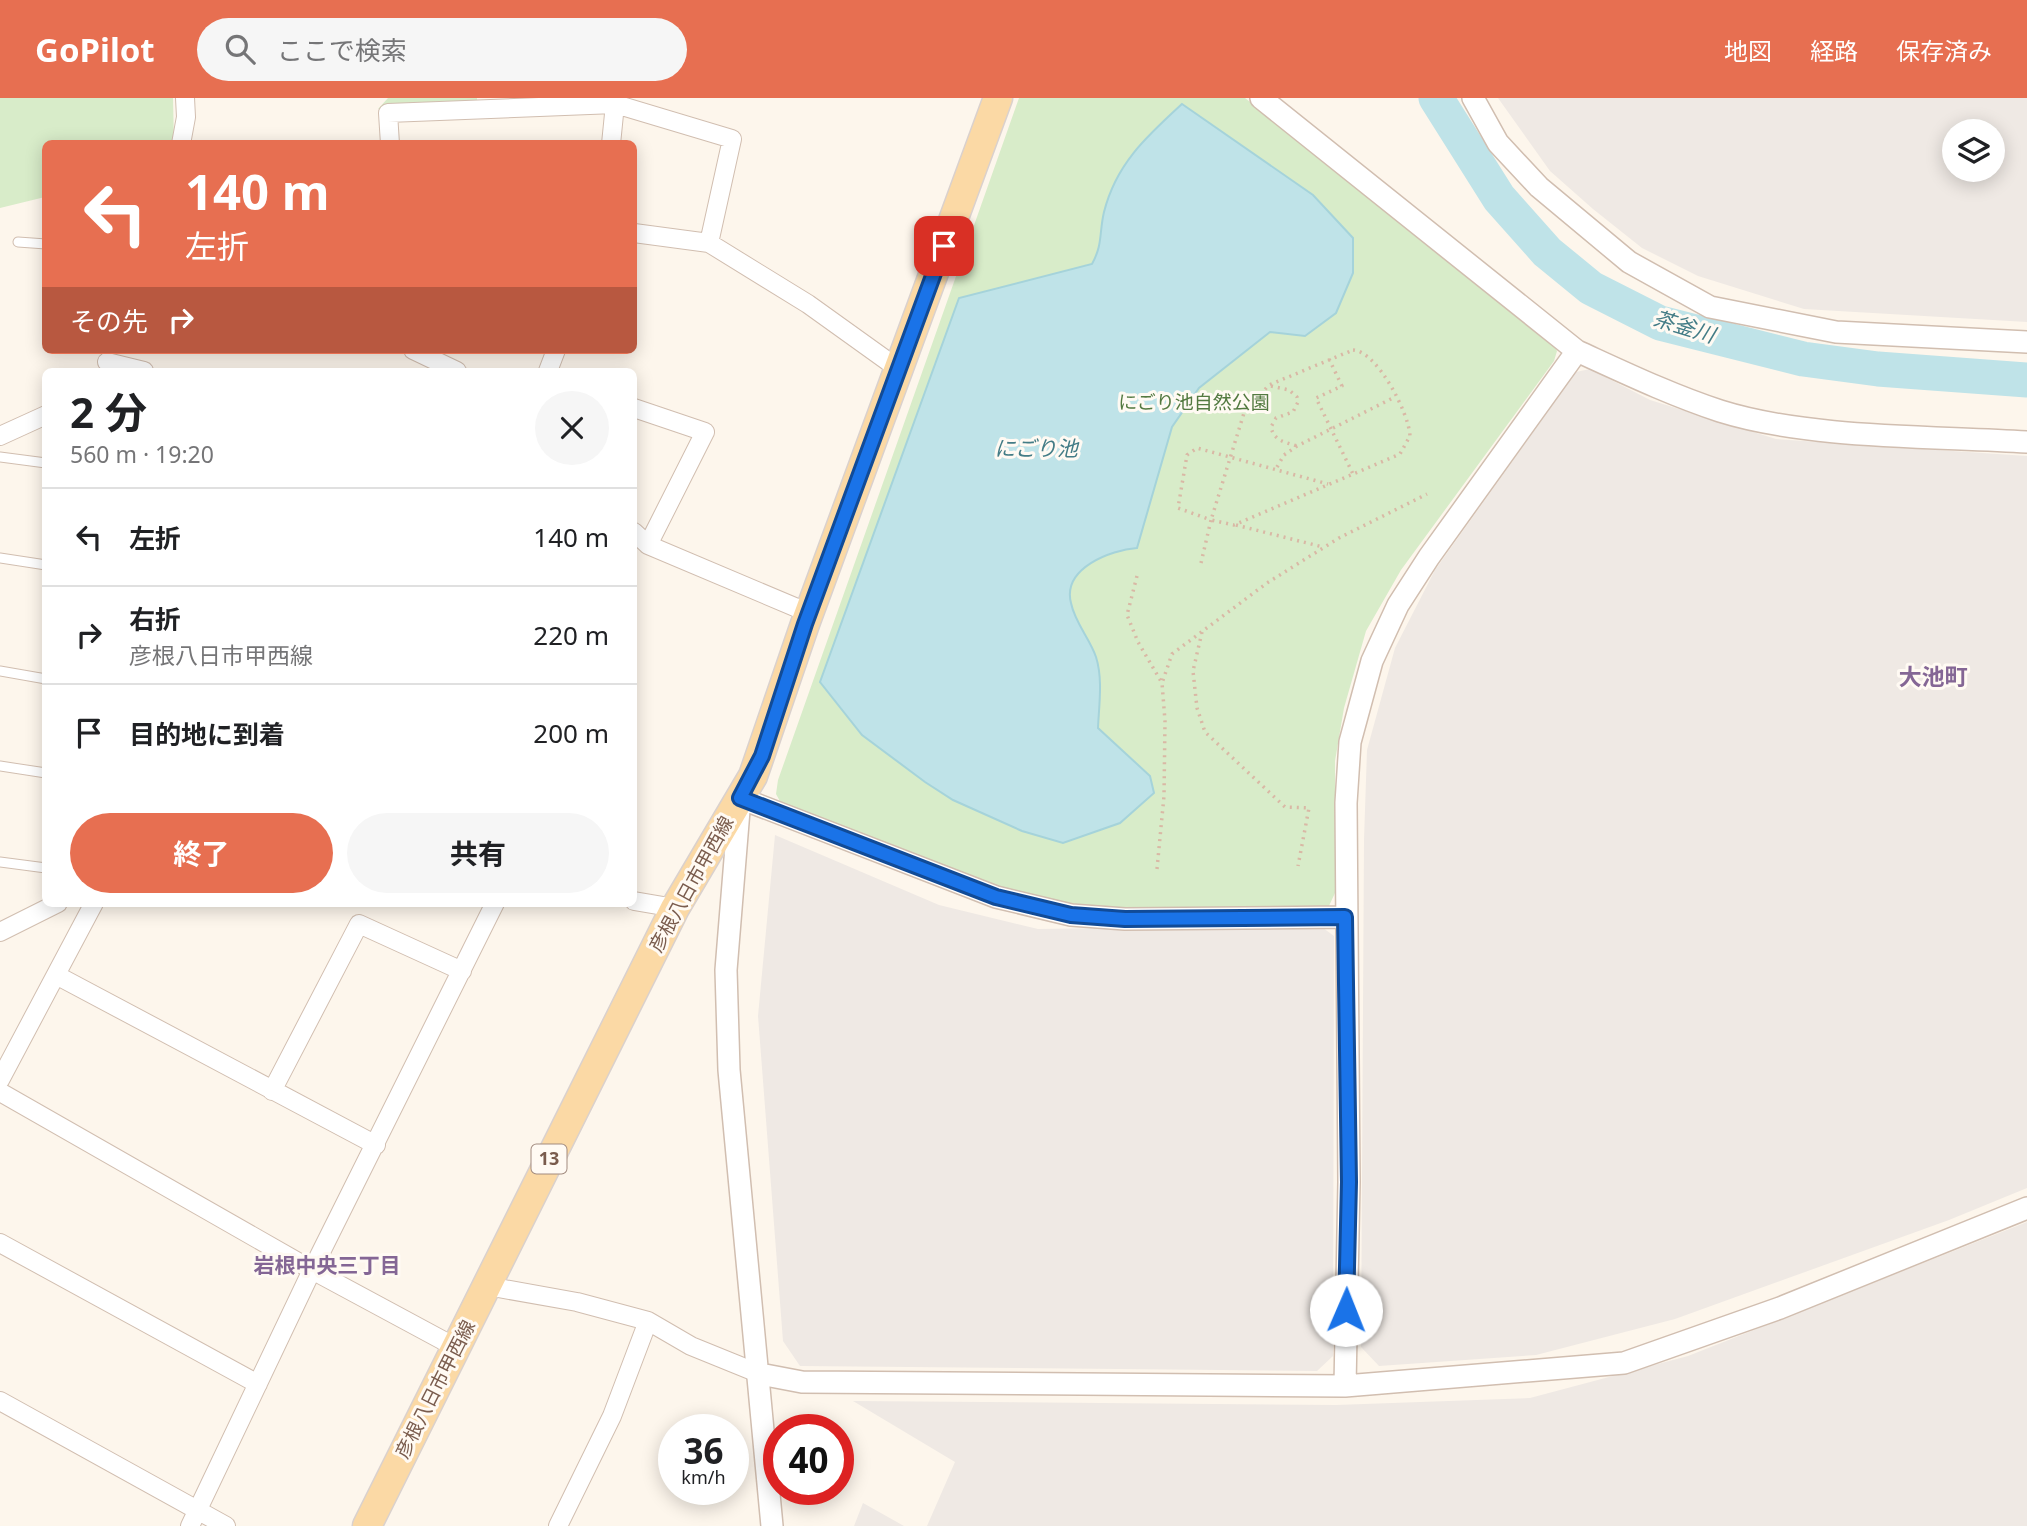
<!DOCTYPE html>
<html lang="ja">
<meta charset="utf-8">
<style>
:root{--surface:#fff;--page:#f6f6f6;--text:#202124;--muted:#757577;--line:#e0e0e0;--accent:#e76f51}
body{margin:0;font-family:"Noto Sans","Noto Sans JP",sans-serif;background:var(--page);color:var(--text);height:100vh;display:flex;flex-direction:column;font-size:26px;white-space:nowrap}
*{box-sizing:border-box;margin:0}
p{font-size:23px;color:var(--muted)}
.icon{flex:none;width:38px;height:38px;fill:none;stroke:currentColor;stroke-width:2;stroke-linecap:round;stroke-linejoin:round}
.map{position:relative;flex:1;overflow:hidden}
.panel{position:absolute;left:42px;top:270px;width:595px;height:539px;display:flex;flex-direction:column;background:var(--surface);border-radius:10px;box-shadow:0 4px 18px #0003}
.panel>*{flex:none}
.guide{position:absolute;left:42px;top:42px;width:595px;height:214px;border-radius:10px;box-shadow:0 4px 18px #0003;background:#e76f51;color:#fff;overflow:hidden}
.fabs{position:absolute;left:1942px;top:21px;display:grid;gap:14px}
.fabs a{display:grid;place-items:center;width:63px;height:63px;border-radius:50%;background:var(--surface);box-shadow:0 4px 18px #0003;font-size:35px}
.speed{position:absolute;left:658px;top:1316px;display:flex;gap:14px;font-size:35px;font-weight:700;text-align:center}
.speed>*{display:grid;place-content:center;width:91px;height:91px;border-radius:50%;background:var(--surface);box-shadow:0 4px 18px #0003;line-height:1}
.speed small{font-size:18px;font-weight:400}
.speed .limit{border:10px solid #d22;background:#fff;color:#111}
.pin{position:absolute;display:grid;place-items:center;width:60px;height:60px;color:#fff;margin:-30px;border-radius:14px;box-shadow:0 4px 10px #0006}
.me{position:absolute;width:77px;margin:-38px;rotate:1deg;stroke-linejoin:round;filter:drop-shadow(0 0 5px #0008)}
.turn{display:flex;align-items:center;gap:24px;height:147px;padding:0 28px;font-size:32px}
.turn .icon{width:91px;height:91px;stroke-width:2.5}
.turn b{display:block;font-size:49px;line-height:60px}
.then{display:flex;align-items:center;height:66px;padding:0 28px;background:#0003;gap:14px;font-size:26px}
.round{display:grid;place-items:center;flex:none;width:74px;height:74px;border-radius:37px;background:var(--page)}
.headline{display:flex;align-items:center;justify-content:space-between;height:119px;padding:0 28px}
h1{font-size:42px;font-weight:700;line-height:52px}
.cta{display:flex;gap:14px;margin-top:auto;padding:14px 28px}
.cta a{flex:1;height:80px;border-radius:42px;background:var(--accent);color:#fff;font-size:28px;font-weight:700;line-height:80px;text-align:center}
.cta a+a{background:var(--page);color:var(--text)}
ul{padding:0;list-style:none}
li{display:flex;align-items:center;gap:21px;height:98px;padding:0 28px;border-top:2px solid var(--line)}
li div{flex:1}
li b{display:block;font-size:26px}
li em{font-style:normal}
header{display:flex;align-items:center;gap:42px;box-sizing:border-box;height:98px;padding:0 35px;background:var(--accent);color:#fff}
header strong{font-size:33px}
nav{display:flex;gap:38px;margin-inline-start:auto;font-size:24px}
.search{width:490px;height:63px;background:var(--page);display:flex;align-items:center;gap:18px;box-sizing:border-box;padding:0 24px;border-radius:38px;color:var(--muted);font-size:26px}
.map>svg:first-child{display:block}
.industrial{fill:#efe9e4;fill-rule:evenodd}
.green{fill:#d8ecc9}
.water{fill:#bfe3e8;stroke:#a5d3da;stroke-width:2}
.lines{fill:none;stroke-linecap:round;stroke-linejoin:round}
.river{stroke:#bfe3e8;stroke-width:35}
.service-casing{stroke:#d1beb0;stroke-width:11}
.minor-casing{stroke:#d1beb0;stroke-width:20}
.tertiary-casing{stroke:#d1beb0;stroke-width:24}
.primary-casing{stroke:#dad1cd;stroke-width:31}
.path{stroke:#d9b8a5;stroke-width:3.5;stroke-dasharray:2 5;stroke-linecap:butt}
.service{stroke:#fff;stroke-width:9}
.minor{stroke:#fff;stroke-width:18}
.tertiary{stroke:#fff;stroke-width:21}
.primary{stroke:#fbd9a5;stroke-width:28}
.route-casing{stroke:#114b97;stroke-width:18}
.route{stroke:#1a73e8;stroke-width:12}
.labels{text-anchor:middle;stroke-width:6;stroke-linejoin:round;paint-order:stroke}
.shield{fill:#fffaf3;stroke:#a28b7f;stroke-width:2}
.shield-label{font-size:18px;font-weight:bold;fill:#7a5c4d}
.park-label{font-size:19px;fill:#537a41;stroke:#fffaf3}
.street-label{font-size:19px;fill:#7a5c4d;stroke:#fffaf3}
.water-label{font-size:21px;font-style:italic;fill:#437c86;stroke:#fffaf3}
.neighbourhood-label{font-size:21px;font-weight:bold;fill:#846695;stroke:#fffaf3}
.quarter-label{font-size:23px;font-weight:bold;fill:#846695;stroke:#fffaf3}
</style>
<header>
<strong>GoPilot</strong>
<div class="search"><svg class="icon" aria-label="search" viewBox="0 0 24 24"><circle cx="10" cy="10" r="6"/><path d="M15 15l6 6"/></svg>ここで検索</div>
<nav><a>地図</a><a>経路</a><a>保存済み</a></nav>
</header>
<div class="map">
<svg width="2027" height="1428" viewBox="0 0 2027 1428">
<rect width="100%" height="100%" fill="#fdf6ec"/>
<path class="industrial" d="M1498,0H2027V224L1804,211L1698,178L1642,150L1593,111L1550,73ZM1993,33V72H1955V33Z
M1590,271L1650,302L1776,341L2027,358V1090L1949,1122L1675,1221L1536,1257L1379,1268L1361,1249L1364,742L1367,652L1395,550L1435,472L1576,274Z
M775,737L939,807L1038,831L1319,827L1334,838L1333,1258L1317,1273L800,1268L783,1243L758,918Z
M2027,1124V1428H927L955,1364L853,1303L1336,1307L1530,1300L1688,1258Z
M863,1405L904,1428H854Z"/>
<path class="green" d="M0,0H173L174,45L46,46L45,99L0,110Z
M388,0H477V4L378,11Z
M1019,0H1245L1551,242L1557,253L1554,263L1401,472L1366,533L1344,610L1335,663V795L1328,810C1223,806 1114,820 1012,795L782,707L776,696L778,682Z"/>
<path class="water" d="M1182,6L1313,97L1353,140V175L1336,215L1305,238L1270,234L1199,290L1172,329L1137,450C1111,452 1062,470 1071,505C1075,525 1090,541 1096,559C1103,581 1099,607 1098,630L1150,678L1154,695L1120,725L1063,745L1022,733L953,702L925,684L862,637L820,584L959,200L1092,166C1103,146 1099,135 1104,114C1116,66 1146,39 1182,6Z"/>
<g class="lines">
<path class="river" d="M1436,0L1499,100L1547,154L1591,190L1660,225L1803,261L1878,271L2027,282"/>
<defs>
<path id="service" d="M18,144L46,146
M0,359L46,365
M0,460L46,467
M0,573L46,581
M0,668L46,675
M0,764L46,770"/>
<path id="minor" d="M181,46L186,19L185,0
M390,46L388,15L615,6L732,41L709,145
M611,46L615,6
M634,135L709,145L808,206L900,272
M413,252L457,273
M107,264L144,273
M548,273L556,252
M634,310L705,334L648,447
M0,338L46,317
M634,434L648,447L809,515
M634,803L675,810
M0,834L58,805
M56,877L376,1047
M0,982L94,805
M272,993L359,826L462,873
M0,994L312,1172L455,1249
M0,1145L258,1286
M487,1188L577,1204L648,1223L691,1248L760,1276
M0,1303L226,1428
M190,1428L312,1172L495,805
M558,1428L612,1318L648,1223"/>
<path id="tertiary" d="M1261,0L1577,253C1623,274 1671,297 1720,313C1809,341 1933,338 2027,344
M1473,0L1498,45L1539,89L1629,164L1710,209L1836,234L2027,244
M760,1276L802,1284L1345,1288L1624,1265L1780,1210L2027,1110
M1345,1288L1349,1084L1346,705L1350,644L1372,563L1398,507L1429,459L1577,253
M772,1428L729,972L726,872L740,700L996,799L1071,817L1125,821L1345,819"/>
<path id="primary" d="M367,1428L675,810L753,678L805,526L998,0"/>
</defs>
<use href="#service" class="service-casing"/>
<use href="#minor" class="minor-casing"/>
<use href="#tertiary" class="tertiary-casing"/>
<use href="#primary" class="primary-casing"/>
<path class="path" d="M1353,252C1377,253 1409,315 1410,338L1400,356L1234,427L1211,422L1244,315L1269,287Z
M1329,261L1342,288L1316,300L1354,378
M1271,288L1289,292L1297,299L1298,304L1293,314L1276,320L1271,329C1274,343 1285,344 1297,348
M1277,369L1284,357L1297,348L1395,299
M1236,427L1323,449
M1201,465L1211,422L1178,410L1187,357L1197,350L1328,386
M1137,478L1127,517L1138,544L1162,585
M1202,534L1193,573L1197,610L1205,634L1285,709L1309,710L1298,768
M1157,771L1164,698L1165,623L1162,585L1172,556L1267,485L1339,440L1427,396"/>
<use href="#service" class="service"/>
<use href="#minor" class="minor"/>
<use href="#tertiary" class="tertiary"/>
<use href="#primary" class="primary"/>
</g>
<g class="lines">
<defs>
<path id="route" d="M944,148L805,526L762,658L740,700L996,799L1071,817L1125,821L1345,819L1349,1084L1346,1212"/>
</defs>
<use href="#route" class="route-casing"/>
<use href="#route" class="route"/>
</g>
<g class="labels">
<rect class="shield" x="531.5" y="1046.5" width="35" height="29" rx="5"/>
<g class="shield-label">
<text x="549" y="1067">13</text>
</g>
<g class="park-label">
<text x="1194" y="311">にごり池自然公園</text>
</g>
<g class="street-label">
<text transform="translate(691 786) rotate(-61)" y="7">彦根八日市甲西線</text>
<text transform="translate(435 1291) rotate(-63)" y="7">彦根八日市甲西線</text>
</g>
<g class="water-label">
<text transform="translate(1684 229) rotate(17)" y="7">茶釜川</text>
<text x="1036" y="358">にごり池</text>
</g>
<g class="neighbourhood-label">
<text x="327" y="1175">岩根中央三丁目</text>
</g>
<g class="quarter-label">
<text x="1933" y="587">大池町</text>
</g>
</g>
</svg>
<div class="fabs">
<a><svg class="icon" aria-label="layers" viewBox="0 0 24 24"><path d="M12 4l9 5-9 5-9-5zM3 14l9 5 9-5"/></svg></a>
</div>
<div class="speed"><div>36<small>km/h</small></div><div class="limit">40</div></div>
<div class="pin" style="left:944px;top:148px;background:#d93025"><svg class="icon" aria-label="arrive" viewBox="0 0 24 24"><path d="M6 21V4h12l-3 4 3 4H6"/></svg></div>
<svg class="me" style="left:1346px;top:1212px" viewBox="-20 -20 40 40"><circle r="19" fill="#fff"/><path d="M0-13L10 11 0 6-10 11z" fill="#1a73e8"/></svg>
<div class="guide">
<div class="turn"><svg class="icon" aria-label="left" viewBox="0 0 24 24"><path d="M17 20v-9H6M10 6l-5 5 5 5"/></svg><div><b>140 m</b>左折</div></div>
<div class="then">その先<svg class="icon" aria-label="right" viewBox="0 0 24 24"><path d="M7 20v-9h11M14 6l5 5-5 5"/></svg></div>
</div>
<section class="panel">
<div class="headline"><div><h1>2 分</h1><p>560 m · 19:20</p></div><a class="round"><svg class="icon" aria-label="close" viewBox="0 0 24 24"><path d="M6 6l12 12M18 6L6 18"/></svg></a></div>
<ul>
<li><svg class="icon" aria-label="left" viewBox="0 0 24 24"><path d="M17 20v-9H6M10 6l-5 5 5 5"/></svg><div><b>左折</b></div><em>140 m</em></li>
<li><svg class="icon" aria-label="right" viewBox="0 0 24 24"><path d="M7 20v-9h11M14 6l5 5-5 5"/></svg><div><b>右折</b><p>彦根八日市甲西線</p></div><em>220 m</em></li>
<li><svg class="icon" aria-label="arrive" viewBox="0 0 24 24"><path d="M6 21V4h12l-3 4 3 4H6"/></svg><div><b>目的地に到着</b></div><em>200 m</em></li>
</ul>
<div class="cta"><a>終了</a><a>共有</a></div>
</section>
</div>
